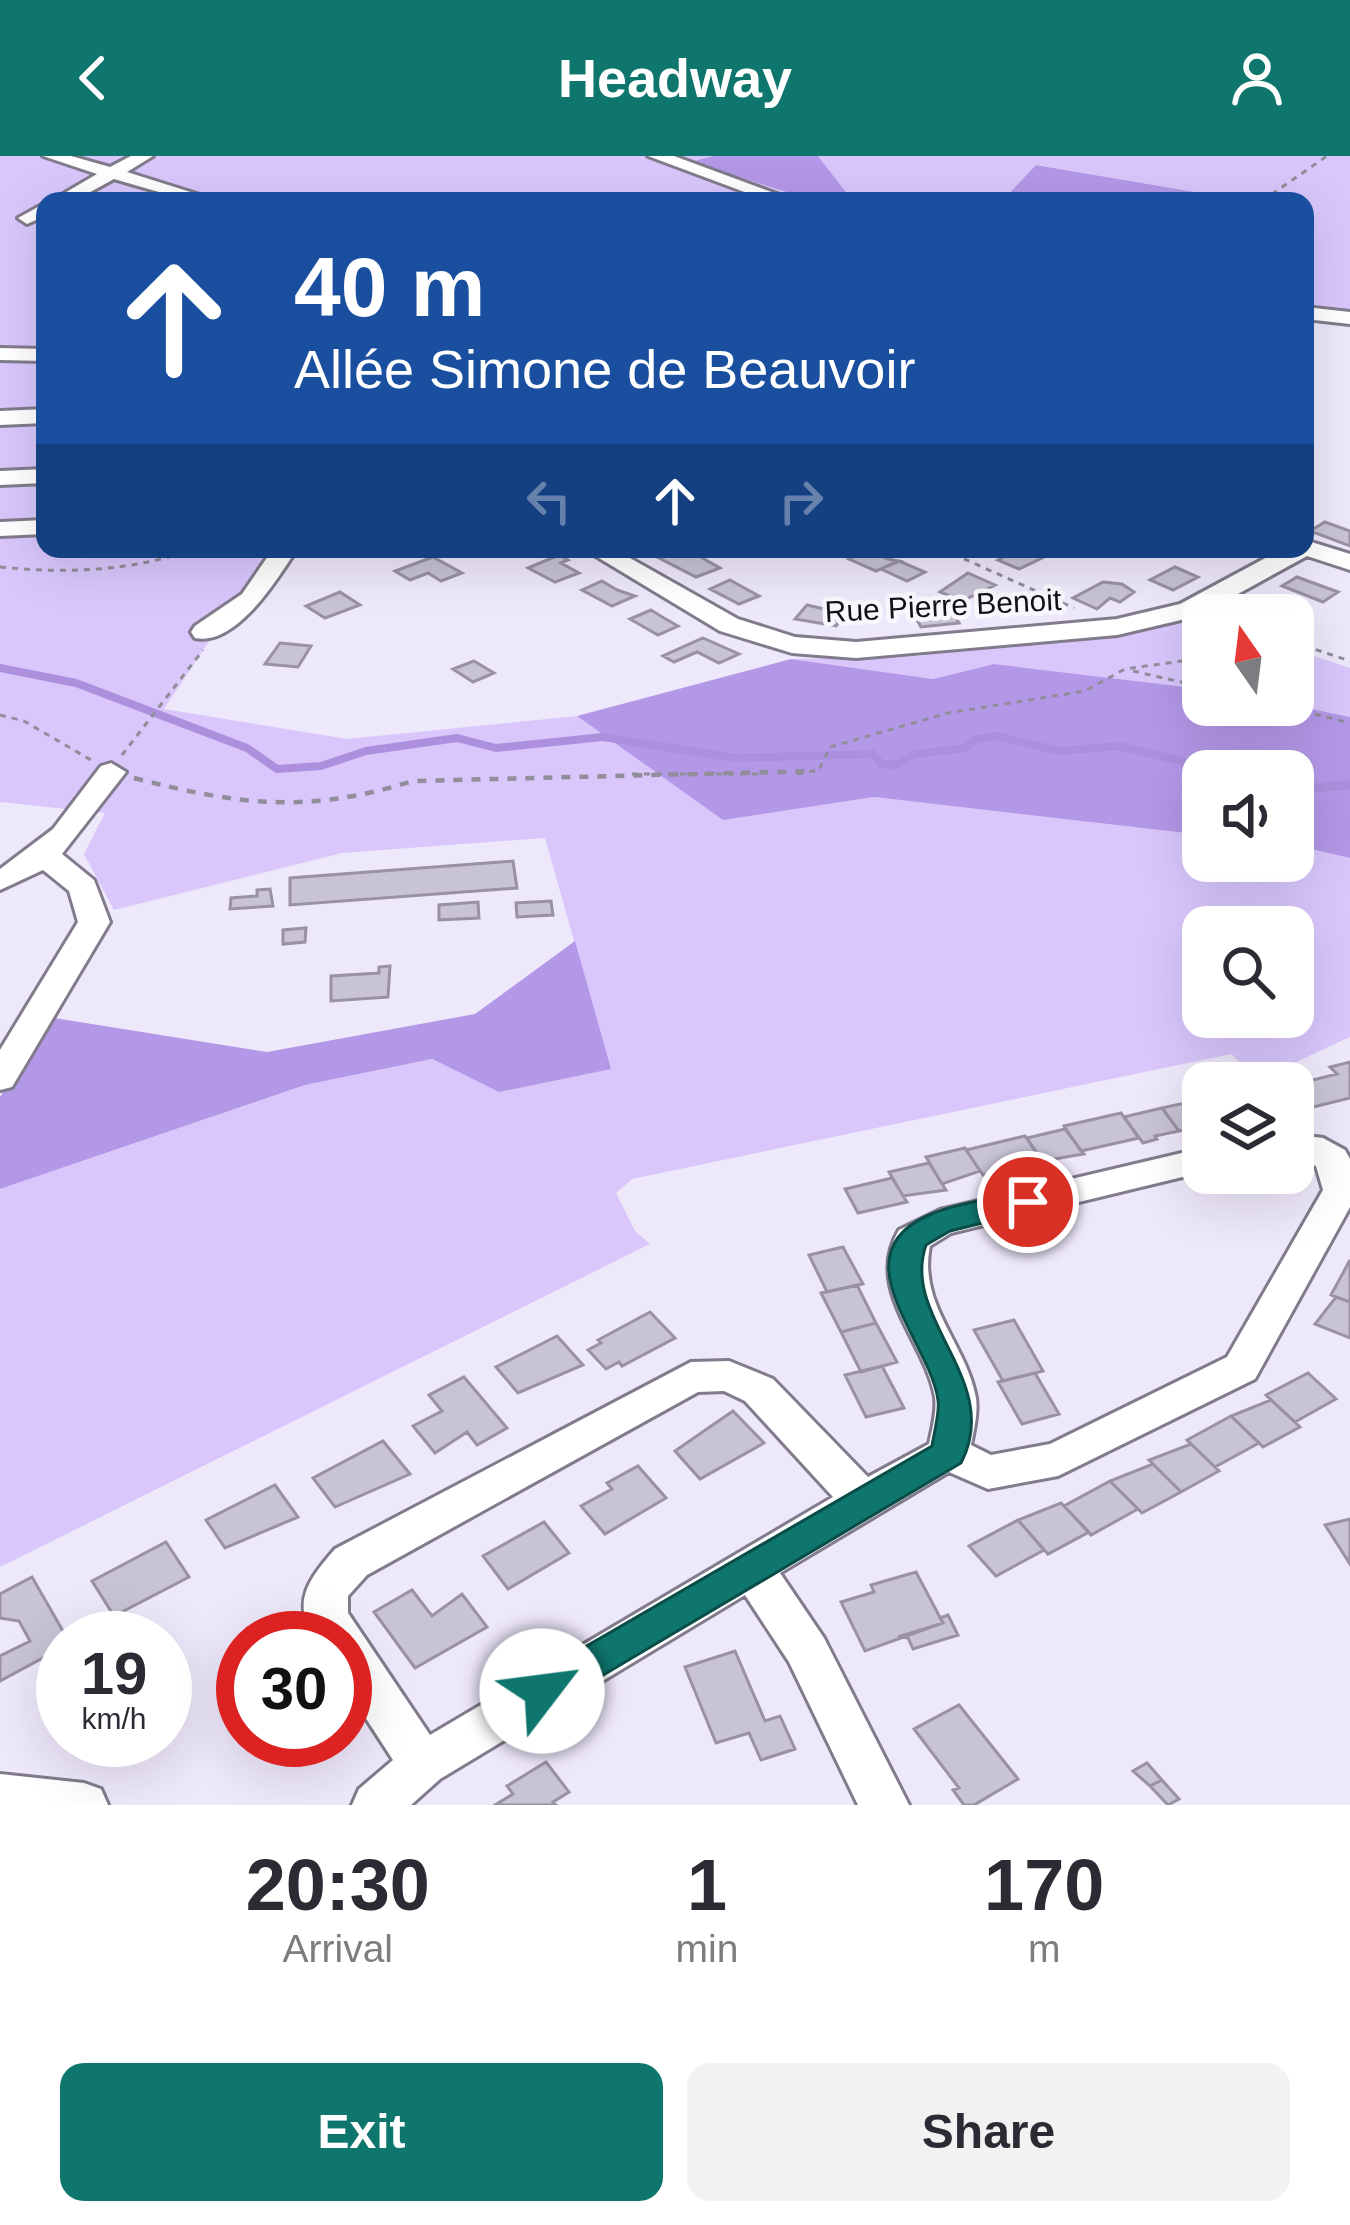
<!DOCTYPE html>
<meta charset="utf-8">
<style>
:root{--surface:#fff;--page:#f2f2f3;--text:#2b2b33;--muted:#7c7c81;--accent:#0f766e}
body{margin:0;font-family:Helvetica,sans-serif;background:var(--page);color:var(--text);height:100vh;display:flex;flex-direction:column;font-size:45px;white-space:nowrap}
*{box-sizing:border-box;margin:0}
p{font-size:39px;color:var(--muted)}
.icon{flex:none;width:66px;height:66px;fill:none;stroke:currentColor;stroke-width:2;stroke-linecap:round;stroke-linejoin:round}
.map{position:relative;height:1649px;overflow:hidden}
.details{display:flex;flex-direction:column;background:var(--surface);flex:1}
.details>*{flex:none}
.hud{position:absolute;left:36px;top:36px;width:1278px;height:366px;border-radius:24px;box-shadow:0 12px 48px #0002;background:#1a4fa0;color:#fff;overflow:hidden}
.needle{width:78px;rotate:346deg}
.tools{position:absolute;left:1182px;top:438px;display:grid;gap:24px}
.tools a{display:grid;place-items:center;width:132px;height:132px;border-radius:24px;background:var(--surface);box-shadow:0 12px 48px #0002;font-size:60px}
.speed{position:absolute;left:36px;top:1455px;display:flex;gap:24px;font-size:60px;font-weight:700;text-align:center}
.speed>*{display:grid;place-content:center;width:156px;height:156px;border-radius:50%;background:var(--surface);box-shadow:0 12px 48px #0002;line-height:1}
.speed small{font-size:30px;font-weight:400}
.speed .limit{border:18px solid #d22;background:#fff;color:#111}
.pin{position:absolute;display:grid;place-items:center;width:102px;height:102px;color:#fff;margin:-51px;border:6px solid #fff;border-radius:50%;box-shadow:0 3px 12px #0007}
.me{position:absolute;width:132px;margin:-66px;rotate:60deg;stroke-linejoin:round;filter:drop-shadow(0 0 9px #0008)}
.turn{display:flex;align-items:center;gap:42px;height:252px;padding:0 60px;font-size:54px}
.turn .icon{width:156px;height:156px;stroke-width:2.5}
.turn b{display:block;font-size:84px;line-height:102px}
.lanes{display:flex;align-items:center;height:114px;padding:0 60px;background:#0003;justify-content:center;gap:60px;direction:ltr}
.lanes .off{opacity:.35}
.eta{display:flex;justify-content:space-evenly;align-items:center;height:204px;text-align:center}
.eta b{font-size:72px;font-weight:700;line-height:84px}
.action{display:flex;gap:24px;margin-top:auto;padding:24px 60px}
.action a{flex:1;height:138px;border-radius:24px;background:var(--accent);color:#fff;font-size:48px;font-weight:700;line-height:138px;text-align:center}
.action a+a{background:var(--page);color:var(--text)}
header{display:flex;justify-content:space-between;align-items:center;height:156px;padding:0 60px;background:var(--accent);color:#fff;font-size:54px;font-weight:700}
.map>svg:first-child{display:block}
.green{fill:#d9c7fc;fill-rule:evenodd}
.forest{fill:#b498e8}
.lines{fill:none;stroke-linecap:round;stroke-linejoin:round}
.stream-far1{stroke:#ac90de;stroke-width:8}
.stream{stroke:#ac90de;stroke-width:9}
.building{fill:#c8c3d5;stroke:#9892a3;stroke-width:3}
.minor-casing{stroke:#817b8c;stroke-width:6}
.path-far1{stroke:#918d9a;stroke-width:3;stroke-dasharray:6 6;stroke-linecap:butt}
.path{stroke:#918d9a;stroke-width:4.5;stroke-dasharray:9 9;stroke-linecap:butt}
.minor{fill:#fff;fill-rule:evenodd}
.route{fill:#0f766e;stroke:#0a4d48;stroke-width:3}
.labels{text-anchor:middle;stroke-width:9;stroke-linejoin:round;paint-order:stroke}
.far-street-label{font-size:30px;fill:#131117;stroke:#faf7ff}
</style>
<header><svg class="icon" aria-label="back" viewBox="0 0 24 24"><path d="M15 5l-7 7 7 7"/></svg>Headway<svg class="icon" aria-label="person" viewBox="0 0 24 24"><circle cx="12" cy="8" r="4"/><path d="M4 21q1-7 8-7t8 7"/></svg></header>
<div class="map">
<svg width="1350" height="1649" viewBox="0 0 1350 1649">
<rect width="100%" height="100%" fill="#eee8fb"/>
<path class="green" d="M0,0H713L693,6L815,45H45V393H270L164,553L347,583L577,560L723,663L874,641L1203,679V705H1293V689L1350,702V881L1259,923L1231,898L632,1023L616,1037L635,1075L650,1088L0,1411V1033L305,929L432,903L499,936L610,912L545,682L342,697L114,754L84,698L105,657L0,646ZM1203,771H1293V861H1203Z
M818,0H1350V158L1305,153V45H1248L1037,9L1002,45H853Z
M1203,464V533L994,508L933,523L791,503L918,500Z
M1293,493L1350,512V561L1293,549Z"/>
<path class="forest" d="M713,0H818L853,45H815L691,6Z
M1036,9L1248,45H1002Z
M791,503L933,523L994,508L1203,533V549H1293L1350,561V702L1293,689V615H1203V679L874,641L723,664L577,560Z
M575,785L611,913L499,936L432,903L305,929L0,1033V941L48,861L267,896L475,858Z"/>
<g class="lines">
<path class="stream-far1" d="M0,512L76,527L247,592L277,613L321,610L366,595L457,582L496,592L603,581L734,602L873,598L881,608L895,609L915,598L965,592L974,584L996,580L1059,595L1119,590L1222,615"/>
<path class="stream" d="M1293,624L1311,632L1350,629"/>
</g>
<path class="building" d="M1325,366L1350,375V390L1310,375Z
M685,393H697L705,397L699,400L720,412L696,421L659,402Z
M1019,393H1026L1044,401L1019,413L998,404Z
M869,394L888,403L899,405L876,415L849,403Z
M559,399L568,404L561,407L579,417L555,426L528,412Z
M433,401L462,417L441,425L428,417L410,424L395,415Z
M899,405L925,416L907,425L881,413Z
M1175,411L1198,421L1173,434L1150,424Z
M968,417L995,429L962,445L940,436Z
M1297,421L1338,436L1323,446L1282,430Z
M730,424L759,440L739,448L710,433Z
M602,425L617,434L635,440L612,450L582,434Z
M1103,426L1122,428L1134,436L1120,446L1110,442L1097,453L1073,442Z
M340,436L360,449L325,462L306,450Z
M807,449L846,458L836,470L795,463Z
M932,450L934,454L950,453L959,467L921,471L910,452Z
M651,454L664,462L678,470L658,479L630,463Z
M703,482L739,498L719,507L697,496L674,506L663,500Z
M280,487L311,490L298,511L265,508Z
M474,505L494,517L473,526L453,513Z
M513,705L517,732L290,749V722Z
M270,733L273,750L230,753L231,742L257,740V734Z
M551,745L553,759L517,761L516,747Z
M478,746L479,762L439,764V749Z
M306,772L305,786L283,788V774Z
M390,810L388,841L331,845V820L379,817V811Z
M1350,906V942L1309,952L1293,933V929L1337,918L1330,911Z
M1203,943V969L1179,975L1162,952Z
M1162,952L1179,975L1155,980L1157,983L1143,987L1124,961Z
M1121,957L1139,982L1081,995L1064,970Z
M1065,973L1084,998L1042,1005L1027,982Z
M1025,980L1042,1005L983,1019L966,994Z
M965,992L980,1015L942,1028L926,1001Z
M929,1007L946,1034L903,1040L889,1016Z
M892,1022L907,1046L858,1057L845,1033Z
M843,1091L863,1128L827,1136L809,1099Z
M1350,1104V1146L1331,1139Z
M857,1129L876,1167L841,1176L821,1137Z
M1336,1141L1350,1146V1182L1315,1168Z
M650,1156L675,1182L622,1210L619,1206L606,1213L588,1194L601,1187L598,1184Z
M1014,1164L1043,1215L1003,1225L974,1174Z
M876,1167L897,1206L861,1216L841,1176Z
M557,1180L583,1209L518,1237L496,1211Z
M882,1210L904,1252L866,1261L845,1219Z
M1035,1217L1059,1258L1022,1268L998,1226Z
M1308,1217L1336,1243L1295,1266L1266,1239Z
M464,1221L507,1272L477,1289L467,1276L435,1297L413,1270L442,1255L429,1239Z
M1271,1244L1300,1271L1263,1291L1231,1260Z
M733,1255L764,1287L700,1323L675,1295Z
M1231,1260L1259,1287L1215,1311L1187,1284Z
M383,1285L410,1318L335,1351L313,1322Z
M1191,1288L1219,1315L1181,1336L1149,1304Z
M1153,1308L1181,1336L1142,1357L1110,1325Z
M638,1310L666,1342L605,1378L581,1350L612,1333L607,1327Z
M1110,1325L1138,1353L1091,1379L1064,1350Z
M275,1329L298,1361L225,1392L206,1364Z
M1061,1347L1089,1376L1048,1398L1018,1364Z
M1350,1363V1408L1325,1369Z
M1018,1364L1044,1394L996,1420L969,1390Z
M544,1366L569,1397L508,1433L483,1400Z
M166,1386L189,1421L114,1460L92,1425Z
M916,1416L943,1467L865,1495L841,1446L874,1436L871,1429Z
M32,1421L67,1482H63V1491L0,1525V1500L30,1485L19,1465L0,1462V1438Z
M412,1434L432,1460L462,1438L487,1471L415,1512L374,1456Z
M948,1459L958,1479L913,1493L908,1482L898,1481L943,1467L940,1462Z
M735,1495L765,1565L780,1560L795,1593L761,1604L749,1577L716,1587L685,1511Z
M959,1549L1018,1623L974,1649H964L953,1634L959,1632L914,1573Z
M256,1584H302L268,1604Z
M546,1606L569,1636L553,1646L556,1649H495L513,1638L507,1630Z
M1147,1607L1162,1624L1150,1630L1133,1615Z
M1162,1624L1179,1643L1168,1649L1150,1630Z"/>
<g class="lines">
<defs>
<path id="minor" d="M43,0H71L110,11L131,0H153L127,16L219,45H190L114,23L74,45H51L97,18Z
M648,0H674L796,45H769Z
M45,47V60L27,68L18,62Z
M1305,151L1350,156V168L1305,163Z
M0,192L45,193V205L0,204Z
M45,253V267L0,269V255Z
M45,313V327L0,329V315Z
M45,364V378L0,380V366Z
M1305,384L1350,398V414L1307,400L1198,460L1117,479L856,502L792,497L720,475L584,393H614L738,463L795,481L856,486L1117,463L1180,448L1282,393H1305Z
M273,393H297C278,422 236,491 195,482L191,476L195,470L242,438Z
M111,607L126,616L62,698L94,724L110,766L12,931L0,934V894L78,766L69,735L43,714L0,734V713L53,673L101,610Z
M1293,978L1323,982L1345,994L1350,1003V1051L1255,1223L1058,1320L988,1333L949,1316L780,1417L824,1482L909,1649H858L789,1506L745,1439L440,1623L411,1649H352L359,1633L393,1604L345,1530V1482H314C291,1445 310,1422 335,1393L691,1206L729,1205L773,1223L868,1321L929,1288C932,1273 937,1257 935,1241C925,1185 864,1133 899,1074L940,1054L1203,992V1016L951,1077L930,1090C918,1149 966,1187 976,1242C978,1257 974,1274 971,1289L991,1299L1050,1288L1227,1201L1323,1034L1316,1010L1293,1002ZM724,1235L745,1245L833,1341L430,1579L348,1457V1440L367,1419L698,1236Z
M0,1618L84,1627L101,1633L108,1649H0Z"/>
</defs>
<use href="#minor" class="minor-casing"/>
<path class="path-far1" d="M1262,45L1327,0
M942,393L1074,452
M0,411C69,418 130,415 196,393
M1293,486L1350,505
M1133,515L1203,531
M1280,549L1350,567
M0,559L24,565L91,604
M122,599L203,494
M632,618H763
M797,618L819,614L830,591L948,557L1085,535L1125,513L1203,502"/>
<path class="path" d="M134,622C238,649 308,658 413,625L815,615"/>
<use href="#minor" class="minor"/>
</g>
<path class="route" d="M1028,1035L1039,1038L1043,1046L1039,1053L950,1075L926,1089C900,1163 1004,1225 961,1307L556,1547L542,1552L528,1547L523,1535L528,1524L932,1290C934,1276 940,1257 938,1244C930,1185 837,1099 929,1059C959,1046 996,1043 1028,1035Z"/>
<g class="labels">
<g class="far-street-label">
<text transform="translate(943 450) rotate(-3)" y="10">Rue Pierre Benoit</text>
</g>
</g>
</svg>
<div class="tools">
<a><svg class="needle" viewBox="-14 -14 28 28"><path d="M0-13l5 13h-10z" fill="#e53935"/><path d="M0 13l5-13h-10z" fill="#7c7c81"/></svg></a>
<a><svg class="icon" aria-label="sound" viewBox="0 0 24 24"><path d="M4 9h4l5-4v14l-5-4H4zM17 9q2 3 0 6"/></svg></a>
<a><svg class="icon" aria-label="search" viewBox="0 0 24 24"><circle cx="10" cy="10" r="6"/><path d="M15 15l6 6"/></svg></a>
<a><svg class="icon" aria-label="layers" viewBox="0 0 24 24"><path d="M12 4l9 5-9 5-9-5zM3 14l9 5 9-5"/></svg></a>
</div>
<div class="speed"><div>19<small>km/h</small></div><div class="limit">30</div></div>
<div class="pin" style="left:1028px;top:1046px;background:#d93025"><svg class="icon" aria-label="arrive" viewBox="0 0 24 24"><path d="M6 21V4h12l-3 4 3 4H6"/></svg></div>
<svg class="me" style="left:542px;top:1535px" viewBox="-20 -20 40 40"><circle r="19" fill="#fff"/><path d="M0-13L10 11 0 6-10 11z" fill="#0f766e"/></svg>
<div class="hud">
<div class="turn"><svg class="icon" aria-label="ahead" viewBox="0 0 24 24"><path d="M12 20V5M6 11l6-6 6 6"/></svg><div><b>40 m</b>Allée Simone de Beauvoir</div></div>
<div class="lanes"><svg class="icon off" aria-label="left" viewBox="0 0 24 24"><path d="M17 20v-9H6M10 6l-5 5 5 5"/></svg><svg class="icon" aria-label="ahead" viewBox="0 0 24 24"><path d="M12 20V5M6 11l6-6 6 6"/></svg><svg class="icon off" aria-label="right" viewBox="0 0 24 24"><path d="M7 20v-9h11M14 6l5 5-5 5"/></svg></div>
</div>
</div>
<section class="details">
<div class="eta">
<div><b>20:30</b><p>Arrival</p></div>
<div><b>1</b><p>min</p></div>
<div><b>170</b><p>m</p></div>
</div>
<div class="action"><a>Exit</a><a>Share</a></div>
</section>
